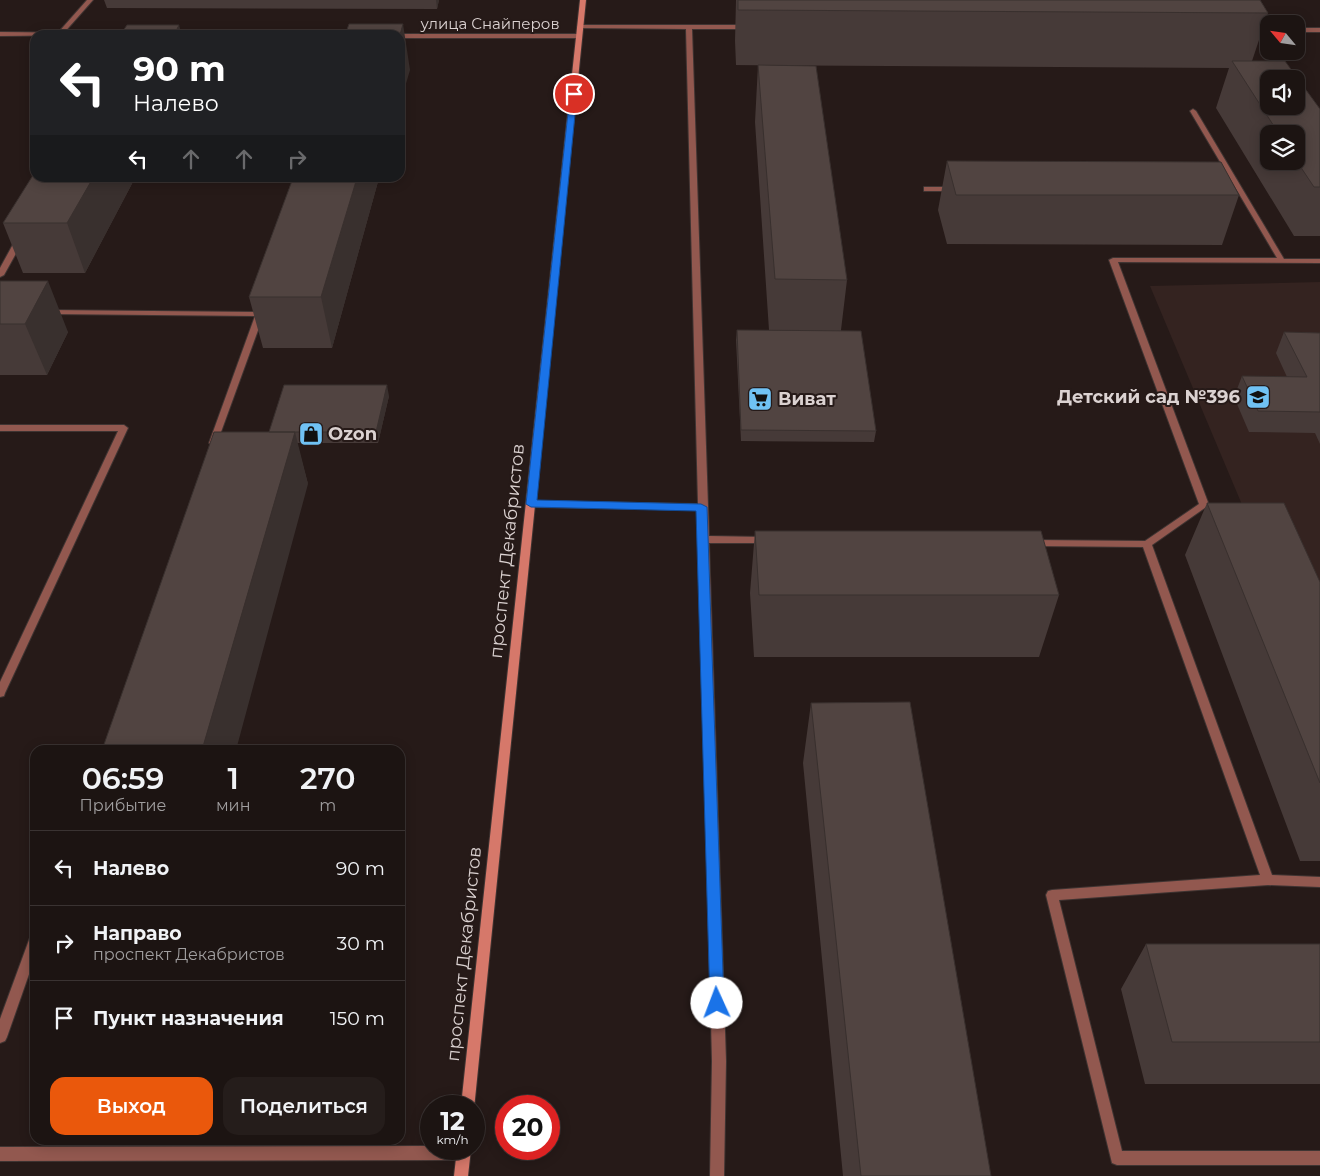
<!DOCTYPE html>
<html lang="ru">
<meta charset="utf-8">
<style>
:root{--surface:#1c1412;--page:#251d1b;--text:#f1f3f6;--muted:#a09e9f;--line:#3a3332;--accent:#ea580c}
body{margin:0;font-family:Montserrat,sans-serif;background:var(--page);color:var(--text);height:100vh;display:flex;flex-direction:column;font-size:19px;white-space:nowrap}
*{box-sizing:border-box;margin:0}
p{font-size:16px;color:var(--muted)}
.icon{flex:none;width:28px;height:28px;fill:none;stroke:currentColor;stroke-width:2;stroke-linecap:round;stroke-linejoin:round}
.map{position:relative;flex:1;overflow:hidden}
.drawer{position:absolute;left:30px;top:745px;width:375px;height:400px;display:flex;flex-direction:column;background:var(--surface);border-radius:15px;box-shadow:0 2px 12px #0003,0 0 0 1px var(--line)}
.drawer>*{flex:none}
.hud{position:absolute;left:30px;top:30px;width:375px;height:152px;border-radius:15px;box-shadow:0 2px 12px #0003,0 0 0 1px var(--line);background:#202124;color:#fff;overflow:hidden}
.needle{width:32px;rotate:299deg}
.controls{position:absolute;left:1260px;top:15px;display:grid;gap:10px}
.controls a{display:grid;place-items:center;width:45px;height:45px;border-radius:10px;background:var(--surface);box-shadow:0 2px 12px #0003,0 0 0 1px var(--line);font-size:25px}
.speed{position:absolute;left:420px;top:1095px;display:flex;gap:10px;font-size:25px;font-weight:700;text-align:center}
.speed>*{display:grid;place-content:center;width:65px;height:65px;border-radius:50%;background:var(--surface);box-shadow:0 2px 12px #0003,0 0 0 1px var(--line);line-height:1}
.speed small{font-size:12px;font-weight:400}
.speed .limit{border:8px solid #d22;background:#fff;color:#111}
.pin{position:absolute;display:grid;place-items:center;width:42px;height:42px;color:#fff;margin:-21px;border:2px solid #fff;border-radius:50%;box-shadow:0 1px 5px #0007}
.me{position:absolute;width:55px;margin:-28px;rotate:358deg;stroke-linejoin:round;filter:drop-shadow(0 0 4px #0008)}
.turn{display:flex;align-items:center;gap:18px;height:105px;padding:0 20px;font-size:22px}
.turn .icon{width:65px;height:65px;stroke-width:2.5}
.turn b{display:block;font-size:35px;line-height:42px}
.lanes{display:flex;align-items:center;height:48px;padding:0 20px;background:#0003;justify-content:center;gap:25px;direction:ltr}
.lanes .off{opacity:.35}
.eta{display:flex;justify-content:space-evenly;align-items:center;height:85px;text-align:center}
.eta b{font-size:30px;font-weight:600;line-height:35px}
.cta{display:flex;gap:10px;margin-top:auto;padding:10px 20px}
.cta a{flex:1;height:58px;border-radius:15px;background:var(--accent);color:#fff;font-size:20px;font-weight:600;line-height:58px;text-align:center}
.cta a+a{background:var(--page);color:var(--text)}
ul{padding:0;list-style:none}
li{display:flex;align-items:center;gap:15px;height:75px;padding:0 20px;border-top:1px solid var(--line)}
li div{flex:1}
li b{display:block;font-size:19px}
li em{font-style:normal}
.map>svg:first-child{display:block}
.built{fill:#342320}
.lines{fill:none;stroke-linecap:round;stroke-linejoin:round}
.service-casing{stroke:#3f3432;stroke-width:2}
.minor-casing{stroke:#3f3432;stroke-width:2}
.tertiary-casing{stroke:#3f3432;stroke-width:2}
.secondary-casing{stroke:#3f3432;stroke-width:2}
.service{fill:#92584f;fill-rule:evenodd}
.minor{fill:#92584f;fill-rule:evenodd}
.tertiary{fill:#92584f;fill-rule:evenodd}
.secondary{fill:#d6786a;fill-rule:evenodd}
.wall{fill:#463a38;fill-rule:evenodd}
.shaded-wall{fill:#39302e}
.building{fill:#514441;stroke:#39302e;fill-rule:evenodd}
.route{fill:#1a73e8;stroke:#114b97}
.labels{text-anchor:middle;stroke-width:4;stroke-linejoin:round;paint-order:stroke}
.far-street-label{font-size:15px;fill:#dbd2d1;stroke:#261a18}
.poi-label{font-size:18px;font-weight:bold;fill:#dbd2d1;stroke:#261a18;text-anchor:start}
.street-label{font-size:18px;fill:#dbd2d1;stroke:#261a18}
</style>
<div class="map">
<svg width="1320" height="1176" viewBox="0 0 1320 1176">
<rect width="100%" height="100%" fill="#261a18"/>
<path class="built" d="M1320,282V594L1243,507L1150,286Z"/>
<g class="lines">
<defs>
<path id="service" d="M580,25H748L751,27L748,29H692L709,536L767,537L772,540L767,543H709L726,1061L724,1176H710L712,1061L698,510L531,507L526,504L531,501L698,504L686,29L578,28L577,27Z
M1250,28H1269V32L1248,31V29Z
M1296,28H1320V32H1296Z
M1193,109L1196,111L1284,259H1320V263L1118,262L1209,505L1152,545L1272,875L1320,877V887L1268,885L1059,900L1122,1151H1320V1165H1117L1112,1163L1046,895L1048,891L1052,890L1260,875L1143,547L1032,546L1027,543L1032,540L1145,541L1199,504L1109,260L1113,258H1277L1190,111Z
M924,187H955L959,189L955,191H924Z
M17,237H23L24,239L4,275L0,277V268Z
M258,309H261L265,311L217,443L213,446L209,443L255,316L48,314L44,312L48,310L257,312Z
M0,425H124L128,428L5,693L4,696L0,697V682L118,431H0Z
M35,934V957L7,1037L5,1041L0,1043V1019L29,940L31,936Z"/>
<path id="minor" d="M87,0H93L62,35H56Z
M431,1146V1149H468L470,1153L468,1158L463,1160L0,1161V1147Z"/>
<path id="tertiary" d="M0,32L96,33L99,35L0,36Z
M400,34H579L582,36L579,38H400V35H398Z"/>
<path id="secondary" d="M580,0H586L474,1109V1106H461Z
M457,1149H471L468,1176H454Z"/>
</defs>
<use href="#service" class="service-casing"/>
<use href="#minor" class="minor-casing"/>
<use href="#tertiary" class="tertiary-casing"/>
<use href="#secondary" class="secondary-casing"/>
<use href="#service" class="service"/>
<use href="#minor" class="minor"/>
<use href="#tertiary" class="tertiary"/>
<use href="#secondary" class="secondary"/>
</g>
<path class="wall" d="M104,0H439L437,9L107,8Z
M736,0H1260L1268,13L1252,61L1320,109V236H1294L1216,108L1229,68L736,65L735,41ZM1269,134H1296V161H1269Z
M758,65L847,280L841,330L876,431L874,442L741,441L736,340L737,330H769L755,122Z
M947,161L1239,195L1222,245L947,244L938,210Z
M135,178L85,273H23L3,223Z
M293,178H379L332,348H263L249,297Z
M0,281L68,332L47,375H0Z
M1284,332L1320,333V444L1315,433L1249,432L1234,397L1242,376L1287,377L1276,353Z
M389,396L378,443H297L308,484L269,432Z
M1207,503L1320,582V861H1300L1185,555Z
M755,531L1059,595L1039,657H754L750,593Z
M811,703L991,1176H843L803,763Z
M1146,944H1320V1084H1145L1121,989Z"/>
<path class="shaded-wall" d="M436,0H439L437,9Z
M403,24L410,70L400,104V35Z
M179,25L182,35H174Z
M93,178H135L85,273L67,223Z
M357,178H379L332,348L321,297Z
M48,281L68,332L47,375L25,324Z
M387,385L389,396L378,443L376,432Z
M295,432L308,484L236,750H202Z"/>
<path class="building" d="M738,0H1260L1268,13L738,10Z
M349,24H403L400,35H345Z
M127,25H179L174,35H120Z
M1232,61H1285L1320,109V187H1314L1296,160V134H1279ZM1269,79H1296V106H1269Z
M758,65L816,66L847,280L775,279Z
M947,161L1221,162L1239,195H956Z
M35,172V178H93L67,223H3Z
M293,178H357L321,297H249Z
M0,281H48L25,324H0Z
M737,330L861,331L876,431L741,430Z
M1284,332L1320,333V412L1258,411L1242,376L1307,377Z
M284,385H387L376,432H269Z
M214,432H295L202,750H102Z
M1207,503H1284L1320,582V783Z
M755,531H1041L1059,595H759Z
M910,702L991,1176H861L811,703Z
M1146,944H1320V1042H1172Z"/>
<path class="route" d="M574,91L577,94L537,500L701,504L707,507L724,1003L722,1008L717,1010L712,1008L710,1003L696,511L531,507L526,504L570,94Z"/>
<defs>
<symbol id="school-square" viewBox="-11 -11 22 22"><rect x="-9" y="-9" width="18" height="18" rx="4" fill="#70c2f4" stroke="#261a18"/><path d="M0-5L7-2L0 1L-7-2ZM-4 1L0 2.5L4 1V4Q0 6-4 4Z" fill="#111"/></symbol>
<symbol id="supermarket-square" viewBox="-11 -11 22 22"><rect x="-9" y="-9" width="18" height="18" rx="4" fill="#70c2f4" stroke="#261a18"/><path d="M-6-5.5h2.5l.6 2H6L4.5 2H-2.5L-4.4-4H-6ZM-1.5 3.2a1.3 1.3 0 1 0 .1 0ZM3 3.2a1.3 1.3 0 1 0 .1 0Z" fill="#111"/></symbol>
<symbol id="shop-square" viewBox="-11 -11 22 22"><rect x="-9" y="-9" width="18" height="18" rx="4" fill="#70c2f4" stroke="#261a18"/><path d="M-5-2.5h2.3a2.7 3.5 0 0 1 5.4 0H5L5.5 6h-11ZM-1.5-2.5h3a1.5 2.3 0 0 0-3 0Z" fill="#111"/></symbol>
</defs>
<g fill-rule="evenodd">
<use href="#school-square" x="1244" y="383" width="28" height="28"/>
<use href="#supermarket-square" x="746" y="385" width="28" height="28"/>
<use href="#shop-square" x="297" y="420" width="28" height="28"/>
</g>
<g class="labels">
<g class="far-street-label">
<text x="490" y="29">улица Снайперов</text>
</g>
<g class="poi-label">
<text x="1240" y="403" text-anchor="end">Детский сад №396</text>
<text x="778" y="405">Виват</text>
<text x="328" y="440">Ozon</text>
</g>
<g class="street-label">
<text transform="translate(507 551) rotate(-84)" y="6">проспект Декабристов</text>
<text transform="translate(464 954) rotate(-84)" y="6">проспект Декабристов</text>
</g>
</g>
</svg>
<div class="controls">
<a><svg class="needle" viewBox="-14 -14 28 28"><path d="M0-13l5 13h-10z" fill="#e53935"/><path d="M0 13l5-13h-10z" fill="#a09e9f"/></svg></a>
<a><svg class="icon" aria-label="sound" viewBox="0 0 24 24"><path d="M4 9h4l5-4v14l-5-4H4zM17 9q2 3 0 6"/></svg></a>
<a><svg class="icon" aria-label="layers" viewBox="0 0 24 24"><path d="M12 4l9 5-9 5-9-5zM3 14l9 5 9-5"/></svg></a>
</div>
<div class="speed"><div>12<small>km/h</small></div><div class="limit">20</div></div>
<div class="pin" style="left:574px;top:94px;background:#d93025"><svg class="icon" aria-label="arrive" viewBox="0 0 24 24"><path d="M6 21V4h12l-3 4 3 4H6"/></svg></div>
<svg class="me" style="left:717px;top:1003px" viewBox="-20 -20 40 40"><circle r="19" fill="#fff"/><path d="M0-13L10 11 0 6-10 11z" fill="#1a73e8"/></svg>
<div class="hud">
<div class="turn"><svg class="icon" aria-label="left" viewBox="0 0 24 24"><path d="M17 20v-9H6M10 6l-5 5 5 5"/></svg><div><b>90 m</b>Налево</div></div>
<div class="lanes"><svg class="icon" aria-label="left" viewBox="0 0 24 24"><path d="M17 20v-9H6M10 6l-5 5 5 5"/></svg><svg class="icon off" aria-label="ahead" viewBox="0 0 24 24"><path d="M12 20V5M6 11l6-6 6 6"/></svg><svg class="icon off" aria-label="ahead" viewBox="0 0 24 24"><path d="M12 20V5M6 11l6-6 6 6"/></svg><svg class="icon off" aria-label="right" viewBox="0 0 24 24"><path d="M7 20v-9h11M14 6l5 5-5 5"/></svg></div>
</div>
<section class="drawer">
<div class="eta">
<div><b>06:59</b><p>Прибытие</p></div>
<div><b>1</b><p>мин</p></div>
<div><b>270</b><p>m</p></div>
</div>
<ul>
<li><svg class="icon" aria-label="left" viewBox="0 0 24 24"><path d="M17 20v-9H6M10 6l-5 5 5 5"/></svg><div><b>Налево</b></div><em>90 m</em></li>
<li><svg class="icon" aria-label="right" viewBox="0 0 24 24"><path d="M7 20v-9h11M14 6l5 5-5 5"/></svg><div><b>Направо</b><p>проспект Декабристов</p></div><em>30 m</em></li>
<li><svg class="icon" aria-label="arrive" viewBox="0 0 24 24"><path d="M6 21V4h12l-3 4 3 4H6"/></svg><div><b>Пункт назначения</b></div><em>150 m</em></li>
</ul>
<div class="cta"><a>Выход</a><a>Поделиться</a></div>
</section>
</div>
